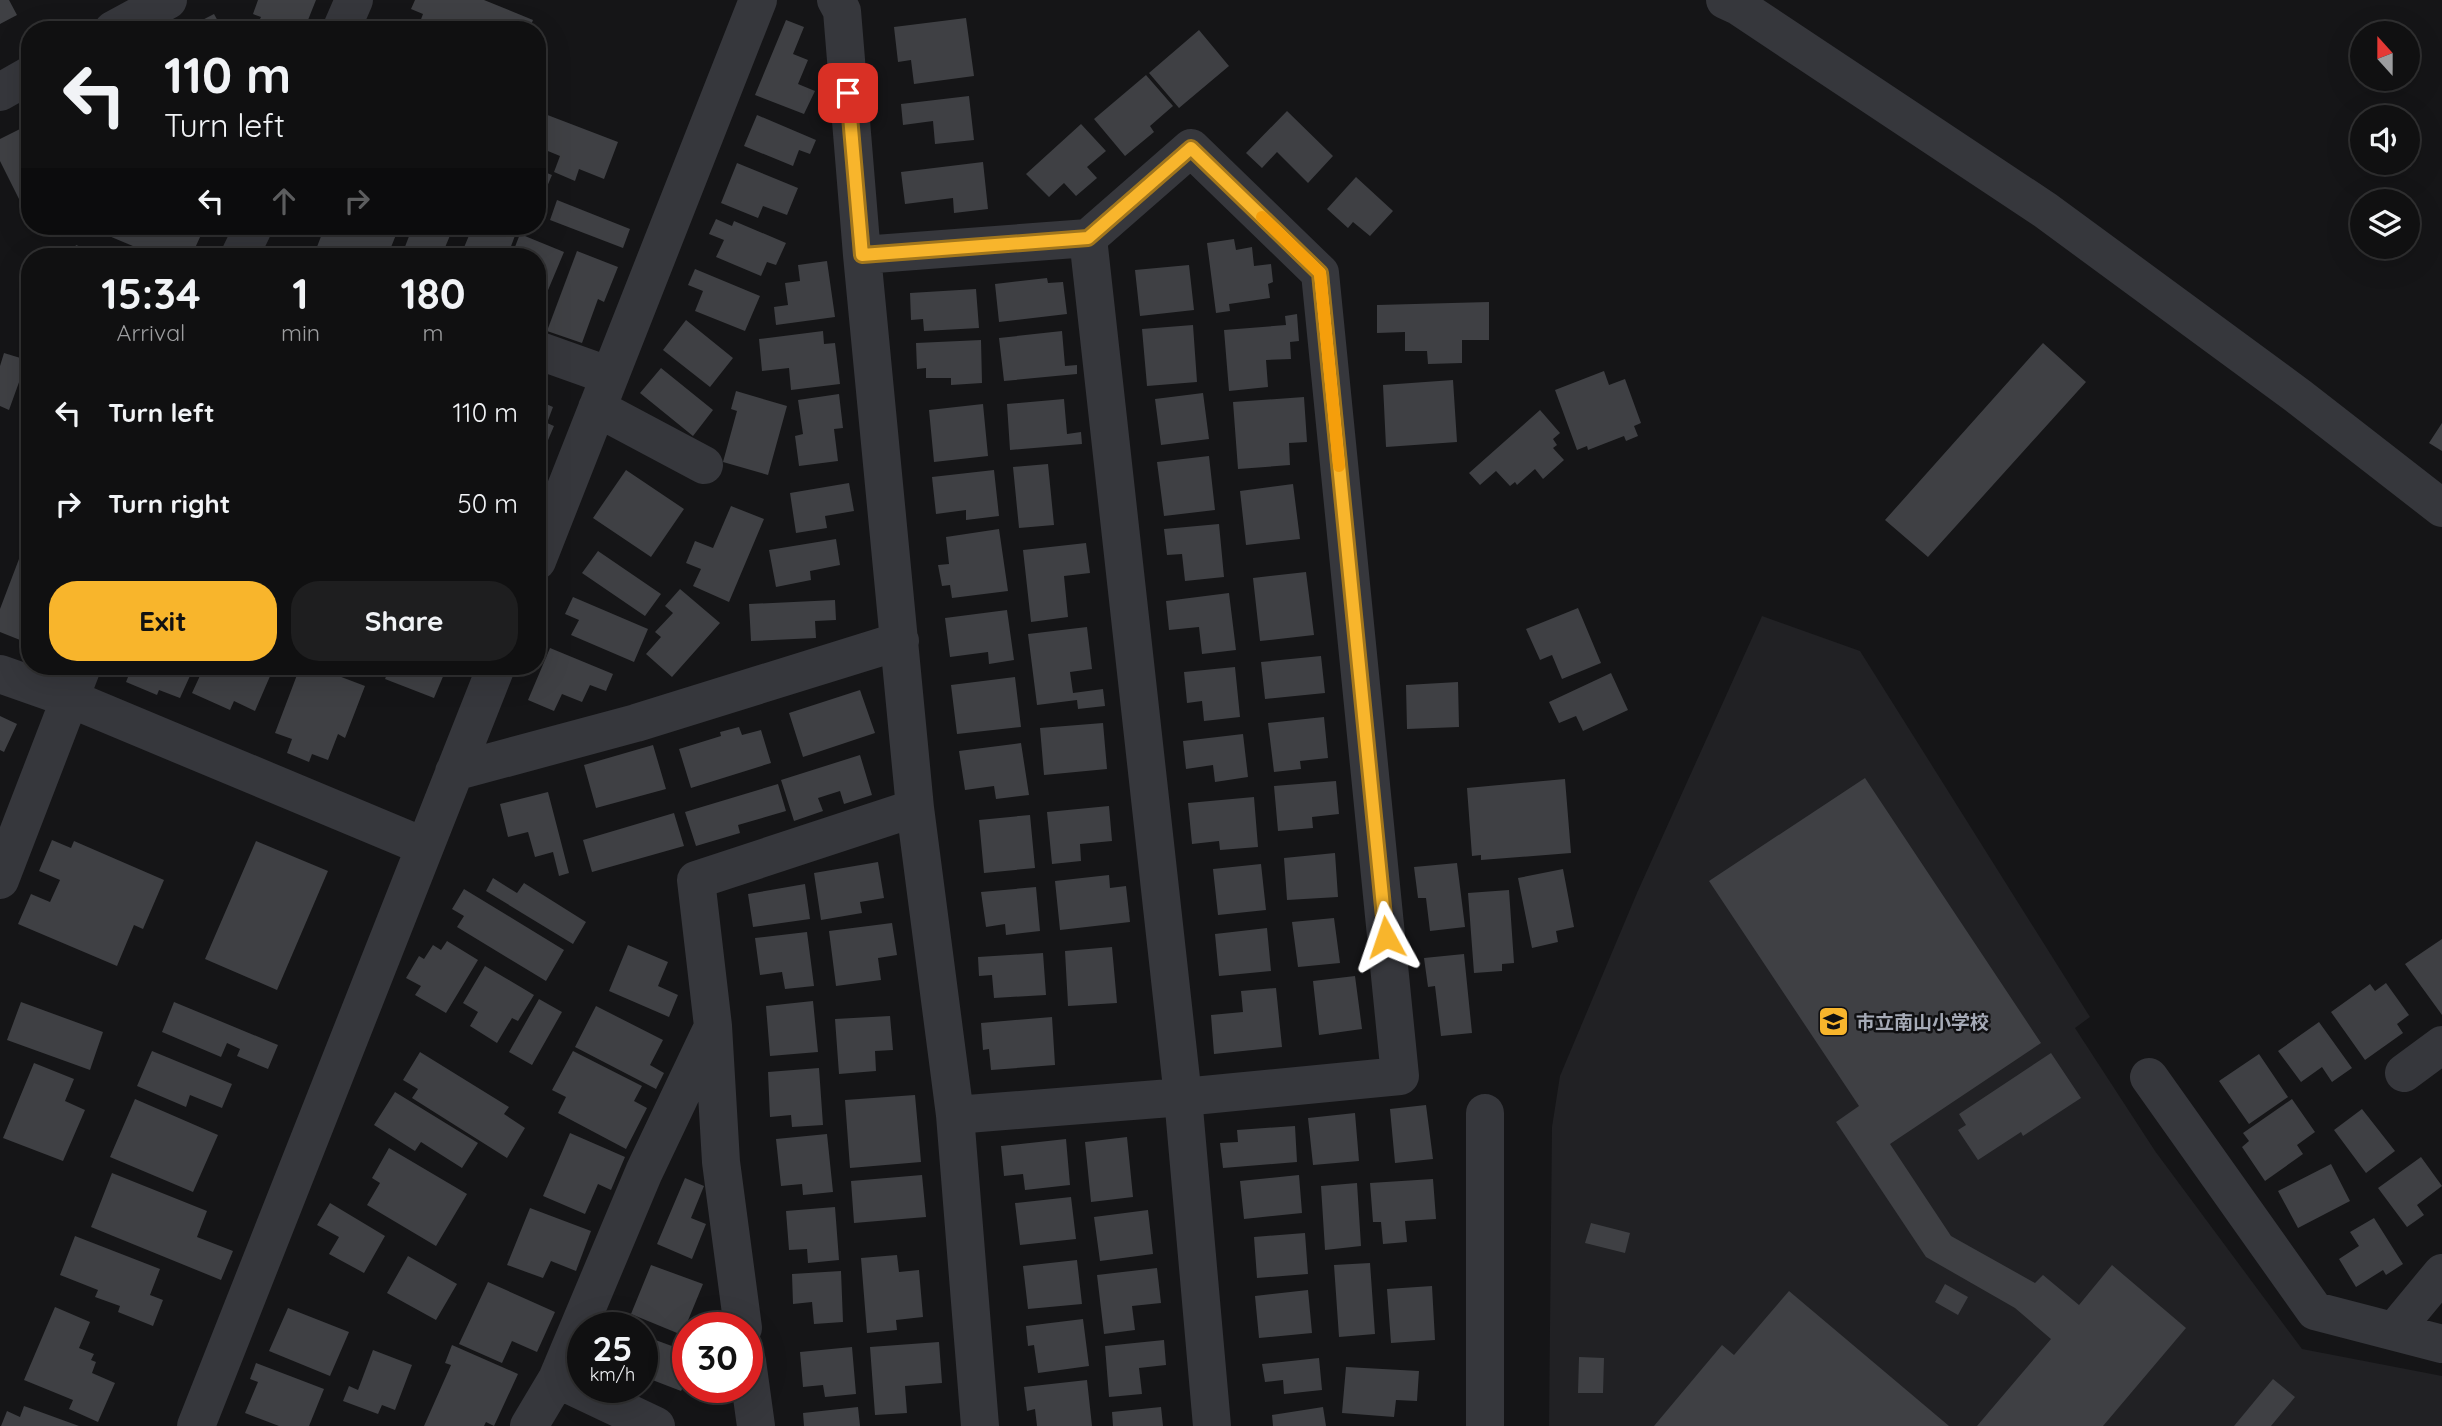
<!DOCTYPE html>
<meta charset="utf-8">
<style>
:root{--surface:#101011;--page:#1e1e1f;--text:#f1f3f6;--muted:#9c9d9f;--line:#303031;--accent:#f8b52c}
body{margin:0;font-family:Quicksand,"Noto Sans JP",sans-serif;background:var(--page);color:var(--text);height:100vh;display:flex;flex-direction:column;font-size:26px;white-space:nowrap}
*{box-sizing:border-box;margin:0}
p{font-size:23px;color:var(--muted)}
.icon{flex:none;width:38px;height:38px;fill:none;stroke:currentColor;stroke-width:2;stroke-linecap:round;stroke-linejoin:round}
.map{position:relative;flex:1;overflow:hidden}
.sheet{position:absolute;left:21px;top:248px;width:525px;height:427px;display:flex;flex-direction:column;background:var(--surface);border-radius:28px;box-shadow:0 7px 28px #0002,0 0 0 2px var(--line)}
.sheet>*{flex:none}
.hud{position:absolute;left:21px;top:21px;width:525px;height:214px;border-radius:28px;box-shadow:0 7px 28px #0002,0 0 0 2px var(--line);background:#101011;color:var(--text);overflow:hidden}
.needle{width:46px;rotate:339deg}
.tools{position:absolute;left:2350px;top:21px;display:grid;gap:14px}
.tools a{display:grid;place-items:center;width:70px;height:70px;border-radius:50%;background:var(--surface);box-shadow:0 7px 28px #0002,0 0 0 2px var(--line);font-size:35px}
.speed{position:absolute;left:567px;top:1312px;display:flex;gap:14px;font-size:35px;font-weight:700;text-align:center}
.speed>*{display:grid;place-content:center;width:91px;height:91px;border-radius:50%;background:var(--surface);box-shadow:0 7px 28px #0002,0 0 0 2px var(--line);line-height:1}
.speed small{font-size:18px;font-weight:400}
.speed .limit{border:10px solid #d22;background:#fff;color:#111}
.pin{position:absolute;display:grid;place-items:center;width:60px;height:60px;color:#fff;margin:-30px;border-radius:14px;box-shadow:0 4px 10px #0006}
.me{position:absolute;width:77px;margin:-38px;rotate:355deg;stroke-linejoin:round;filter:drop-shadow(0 0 5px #0008)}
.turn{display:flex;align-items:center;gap:24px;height:147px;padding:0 28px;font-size:32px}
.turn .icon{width:91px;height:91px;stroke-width:2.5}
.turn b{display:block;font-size:49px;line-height:60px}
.lanes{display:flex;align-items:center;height:66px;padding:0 28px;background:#0003;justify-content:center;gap:35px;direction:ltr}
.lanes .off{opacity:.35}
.eta{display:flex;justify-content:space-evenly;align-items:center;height:119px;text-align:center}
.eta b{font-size:42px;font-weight:800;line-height:49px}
.cta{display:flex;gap:14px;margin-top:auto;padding:14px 28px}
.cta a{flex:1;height:80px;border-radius:28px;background:var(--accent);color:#111;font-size:28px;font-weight:800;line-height:80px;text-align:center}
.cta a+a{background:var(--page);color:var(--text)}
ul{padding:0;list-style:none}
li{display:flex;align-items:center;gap:21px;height:91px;padding:0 28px}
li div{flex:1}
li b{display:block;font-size:26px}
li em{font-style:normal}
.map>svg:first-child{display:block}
.built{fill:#212124}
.building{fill:#3f4044}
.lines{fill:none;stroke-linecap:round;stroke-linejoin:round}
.street{stroke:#36373c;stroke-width:38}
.route-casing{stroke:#a1761d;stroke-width:18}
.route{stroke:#f8b52c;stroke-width:12}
.slow{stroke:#f59e0b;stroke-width:12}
.labels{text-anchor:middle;stroke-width:5;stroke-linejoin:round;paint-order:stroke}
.poi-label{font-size:19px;font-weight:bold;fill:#a6abb7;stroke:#101012;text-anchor:start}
</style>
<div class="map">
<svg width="2442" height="1426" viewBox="0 0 2442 1426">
<rect width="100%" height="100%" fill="#151517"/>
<path class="built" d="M1762,616L1860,651L2090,1017L2075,1028L2155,1151L2302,1349L2442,1376V1426H1549L1552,1127L1560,1076L1637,893Z"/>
<path class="building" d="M0,0H9L17,15L0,24Z
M258,0H316L304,30H268L257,25L261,17L253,14Z
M415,0H484L533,20L529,30H417L423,14L411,9Z
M214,14L223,30H183Z
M966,18L974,76L914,84L911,60L898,62L894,27Z
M786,20L804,27L793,54L808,60L798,84L815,91L804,114L755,95Z
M1199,30L1229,66L1179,108L1149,73Z
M1146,75L1173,106L1150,126L1154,132L1125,156L1094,119Z
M969,96L974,140L935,144L933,121L903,125L901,104Z
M537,111L618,142L604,179L579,169L575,181L554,172L560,156L543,149L537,164Z
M1287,111L1333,156L1308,183L1277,152L1262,168L1246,153Z
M757,115L816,140L810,154L799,150L793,166L744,146Z
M30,124V208L25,211L0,161V139Z
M1081,124L1106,151L1087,167L1097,178L1076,196L1064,183L1049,197L1026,174Z
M983,162L988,209L954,213L953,198L905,204L901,172Z
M737,163L798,188L787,215L763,206L758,218L721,203Z
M537,169L552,175L537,210Z
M1356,177L1393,211L1370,236L1353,222L1348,228L1327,209Z
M557,200L630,229L623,248L550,220Z
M716,219L732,226L734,221L786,243L776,265L767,262L761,276L716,257L724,240L709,234Z
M113,226H205L191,257H183L165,250L162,257H159L109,236Z
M325,226H387L398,230L387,257H329L315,252Z
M413,226H454L441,257H401Z
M473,226H499L516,233L507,257H460Z
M520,234L564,252L546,295L537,291V257H511Z
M1234,239L1236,250L1252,247L1254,266L1271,264L1273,282L1268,284L1270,298L1229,304L1230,311L1216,313L1207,243Z
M76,245L107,257H71Z
M577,251L618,267L604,302L598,299L582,343L547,331Z
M827,261L835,317L776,325L774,307L788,305L785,283L800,281L798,265Z
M1189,265L1194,310L1140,316L1135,270Z
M695,269L760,296L745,331L695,311L703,291L688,285Z
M1047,278L1048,283L1063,282L1067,314L999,322L995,284Z
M976,289L979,328L924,331L923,319L911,320L910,293Z
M1489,302V340H1462V363L1428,364L1427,351H1405V332L1377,333V305Z
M1297,314L1299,341L1290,342L1291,359L1266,360L1268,387L1229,391L1224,330L1286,325L1285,316Z
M686,320L733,358L710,387L663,350Z
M1193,325L1197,382L1147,386L1142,329Z
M823,331L824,344L835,343L840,384L791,390L789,368L762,371L759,339Z
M1062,331L1065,366L1077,365V374L1004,381L999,338Z
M981,340L982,383L951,385V378H926V368L917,369L916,343Z
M2043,343L2086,382L1928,557L1885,520Z
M4,353L27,360L9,410L0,406V366Z
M661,368L713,410L693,436L640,393Z
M1604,371L1609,385L1625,379L1641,423L1634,426L1638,436L1626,441L1624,436L1588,450L1587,446L1577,450L1555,390Z
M1453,380L1457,442L1386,447L1383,385Z
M736,391L787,406L768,475L723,462L737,411L731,409Z
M1203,393L1209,439L1161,445L1155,399Z
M839,394L843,428L834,429L838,461L799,466L795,436L803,434L798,400Z
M1304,397L1307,442L1289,443L1290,465L1238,469L1233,402Z
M1064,399L1067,434L1081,432L1082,444L1010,450L1007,404Z
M537,400L553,407L547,423L554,426L537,466Z
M983,404L988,456L934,462L929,410Z
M1540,410L1560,433L1553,439L1557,445L1553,448L1564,460L1543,479L1535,469L1517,485L1515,482L1510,486L1496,471L1480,485L1469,473Z
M2442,423V451L2429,443Z
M1209,456L1215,510L1164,516L1157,462Z
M1048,464L1054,525L1019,528L1013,467Z
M626,470L684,509L651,557L593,518Z
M994,470L999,516L966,520V510L936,514L932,477Z
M849,483L854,511L825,516L827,528L796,533L790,493Z
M1293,484L1300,539L1246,545L1240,491Z
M731,506L764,519L729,602L693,586L701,569L686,563L695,541L713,548Z
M1219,524L1224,577L1185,581L1182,554L1167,555L1164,529Z
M999,529L1008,591L952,598L950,585L942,586L938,565L949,564L946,537Z
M836,539L840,565L810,571L811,580L776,587L769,550Z
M1086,543L1090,573L1064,576L1068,617L1031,622L1023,550Z
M598,551L661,594L645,616L582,573Z
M19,559L30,563V644L0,632V609Z
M1306,572L1314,635L1260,641L1253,578Z
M680,589L720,623L672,677L646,654L661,637L655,632L673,613L665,606Z
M1229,593L1236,650L1202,654L1199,627L1169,630L1166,601Z
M573,597L648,629L634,662L571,635L579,620L565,614Z
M835,600L836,620L815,621L816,638L751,641L749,604Z
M1578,608L1601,663L1562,679L1552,655L1540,660L1526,629Z
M1007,610L1014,660L989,664L988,652L950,657L945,618Z
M1087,627L1092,669L1070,672L1073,693L1103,689L1105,706L1078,709L1077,700L1037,705L1028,634Z
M550,648L613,674L606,691L590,685L582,702L562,694L554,711L528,700Z
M1321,656L1325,693L1265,699L1261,662Z
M132,667H194L180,698L159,690L157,695L126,682Z
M204,667H274L255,711L234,701L230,710L192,693Z
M300,667H315L365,686L345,738L338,734L328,760L312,754L309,762L287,753L292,739L275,733Z
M390,667H447L434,698L385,679Z
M1235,667L1240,717L1204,721L1202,701L1187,703L1184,672Z
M1611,673L1628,710L1583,731L1576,716L1559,723L1549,702Z
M1015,677L1021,727L957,734L951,685Z
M1458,682L1459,727L1407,729L1406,685Z
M860,690L875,733L803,757L789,713Z
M0,716L17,724L4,752L0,750Z
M1324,717L1328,758L1300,761L1301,769L1274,772L1268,723Z
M1103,723L1107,769L1044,775L1040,728Z
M739,727L742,735L761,730L771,763L691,788L679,749L721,736L720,732Z
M1243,734L1248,777L1215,782L1213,765L1186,769L1183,741Z
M1021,743L1029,795L996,799L994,786L965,790L959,751Z
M653,745L666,789L596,808L584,765Z
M860,755L872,795L844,804L840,791L818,798L823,811L794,821L781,780Z
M1865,778L2041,1043L1890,1144L1951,1236L2035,1283L2043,1275L2079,1305L2112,1265L2186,1328L2103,1426H1977L2051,1339L2015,1308L1926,1257L1836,1122L1859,1106L1709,881Z
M1565,779L1571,853L1481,860V855L1472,856L1467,788Z
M1336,781L1339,814L1312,817L1313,828L1278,831L1274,786Z
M778,784L786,811L738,825L740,833L696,846L685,812Z
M548,792L569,873L559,876L553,852L535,857L528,832L508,837L500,804Z
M1254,797L1258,847L1220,850L1219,841L1192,844L1188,803Z
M1109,806L1112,841L1080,844L1081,861L1052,864L1047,812Z
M674,813L684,846L592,872L583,840Z
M1030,815L1035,868L984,873L979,820Z
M52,840L71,848L74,841L164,880L143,929L134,925L117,966L18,924L31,894L50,902L60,880L39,871Z
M256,841L328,871L277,990L205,959Z
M1335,853L1338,897L1287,900L1284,858Z
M878,862L884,898L860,902L862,913L821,920L814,873Z
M1457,863L1465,927L1430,931L1426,898H1418L1414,867Z
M1261,864L1266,910L1218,915L1213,869Z
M1563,869L1574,927L1556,931L1558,942L1532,948L1518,878Z
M1109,875L1110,888L1126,886L1130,922L1060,930L1055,881Z
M493,878L517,893L524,883L586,922L573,944L486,891Z
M805,884L810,919L753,927L748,894Z
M1036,887L1040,931L1006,935L1005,924L986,927L981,892Z
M464,889L564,950L546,981L457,927L464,916L452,909Z
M1509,890L1514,963L1502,964V971L1474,973L1468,893Z
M1334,918L1340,963L1298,967L1292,922Z
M892,923L897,955L878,958L881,980L836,986L829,931Z
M1267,928L1271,971L1219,976L1215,934Z
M807,932L814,986L785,989L782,972L760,975L755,938Z
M2442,939V1015L2405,964Z
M447,941L478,960L446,1013L415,995L421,986L406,978L419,956L424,959L433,945L441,950Z
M628,945L668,962L658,986L678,995L669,1017L609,991Z
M1112,947L1117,1003L1068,1006L1065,951Z
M1043,953L1046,995L994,998L992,975L979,976L978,957Z
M1464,954L1472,1033L1441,1036L1435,986L1428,987L1424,958Z
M485,966L534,995L518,1021L512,1018L497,1043L470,1026L478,1012L463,1003Z
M1355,976L1362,1029L1319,1035L1313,981Z
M2386,983L2409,1015L2397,1024L2403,1033L2365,1060L2331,1012L2370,984L2375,991Z
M1276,988L1282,1047L1214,1054L1211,1015L1243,1012L1241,991Z
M539,999L562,1012L532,1065L509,1052Z
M813,1001L818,1052L770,1056L766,1006Z
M21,1002L103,1032L90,1070L7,1040Z
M174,1002L278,1045L268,1069L237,1056L240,1049L227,1043L221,1057L162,1032Z
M596,1006L663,1040L650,1065L664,1073L656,1089L575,1047Z
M890,1016L893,1050L875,1051L876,1071L839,1074L835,1019Z
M1052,1017L1055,1065L991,1070L989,1049L983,1050L981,1023Z
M2319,1022L2352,1068L2332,1082L2322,1067L2301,1082L2278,1051Z
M152,1051L232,1084L222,1108L190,1095L186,1107L137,1086Z
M573,1051L642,1086L634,1101L647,1108L626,1149L558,1113L566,1097L552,1090Z
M420,1052L509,1107L504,1114L525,1128L507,1158L412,1098L418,1089L403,1080Z
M2051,1053L2081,1098L2023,1136L2021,1132L1978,1160L1958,1130L1966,1125L1959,1114Z
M2259,1054L2288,1097L2249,1124L2219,1081Z
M34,1063L74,1079L65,1101L85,1110L63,1161L3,1138Z
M819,1068L823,1125L792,1127L791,1115L770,1117L768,1072Z
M395,1092L478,1143L462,1168L421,1142L415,1151L374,1125Z
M915,1095L921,1162L850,1168L845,1100Z
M135,1099L218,1135L193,1192L110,1157Z
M2292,1099L2315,1132L2297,1145L2303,1154L2265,1181L2242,1147L2249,1141L2243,1133Z
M1426,1105L1433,1159L1395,1163L1390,1109Z
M2362,1109L2395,1151L2366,1173L2334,1130Z
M1355,1113L1359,1161L1313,1165L1308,1118Z
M1295,1126L1297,1162L1223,1168L1220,1143L1238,1142L1237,1130Z
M570,1133L625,1157L611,1190L598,1184L585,1214L543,1196Z
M827,1134L833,1192L803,1195L802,1184L781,1186L776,1139Z
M1127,1137L1133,1197L1091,1202L1085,1142Z
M1066,1139L1070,1185L1025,1190L1023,1174L1004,1176L1001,1146Z
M389,1148L467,1194L436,1246L367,1205L380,1183L372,1178Z
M2421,1157L2442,1186L2417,1205L2424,1215L2407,1227L2378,1188Z
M2331,1164L2350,1201L2298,1228L2278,1191Z
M112,1173L207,1211L197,1237L233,1251L221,1280L91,1227Z
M922,1175L926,1217L854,1223L851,1181Z
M1299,1175L1302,1213L1244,1219L1240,1181Z
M685,1178L704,1186L691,1218L706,1224L692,1259L657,1244Z
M1433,1179L1436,1219L1405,1221L1407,1242L1383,1244L1381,1222H1373L1370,1183Z
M1357,1183L1361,1246L1325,1250L1321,1186Z
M1071,1197L1076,1239L1020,1245L1015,1203Z
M330,1203L385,1236L364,1273L329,1254L339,1237L317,1225Z
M835,1207L839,1260L808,1263L807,1249L789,1250L786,1211Z
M530,1208L591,1231L576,1271L551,1261L543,1278L507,1265Z
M1148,1210L1153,1254L1100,1261L1094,1217Z
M2374,1218L2403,1264L2386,1275L2383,1270L2356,1287L2339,1259L2359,1246L2350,1232Z
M1591,1223L1630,1233L1625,1253L1585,1243Z
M1305,1233L1308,1274L1257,1278L1254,1237Z
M75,1236L160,1269L150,1295L163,1300L153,1326L118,1312L120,1306L95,1297L98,1290L60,1275Z
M897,1255L899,1272L919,1270L923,1317L896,1320L897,1330L867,1333L861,1258Z
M408,1256L457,1284L436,1320L387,1293Z
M1077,1260L1082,1304L1028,1309L1023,1266Z
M1370,1263L1375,1334L1339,1337L1334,1265Z
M651,1265L703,1284L682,1335L631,1314Z
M1157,1268L1161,1303L1132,1306L1135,1330L1104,1334L1097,1275Z
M841,1271L843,1322L814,1324L812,1302L793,1304L792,1274Z
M488,1282L555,1312L537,1352L512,1341L502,1363L459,1344Z
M1945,1284L1968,1297L1958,1315L1935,1302Z
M1432,1286L1435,1340L1391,1343L1387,1289Z
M1308,1290L1312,1333L1259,1338L1255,1296Z
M1789,1291L1949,1426H1654L1722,1345L1734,1355Z
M55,1307L90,1322L79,1348L94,1354L91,1360L96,1362L92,1373L115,1383L98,1422L69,1409L73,1400L24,1380Z
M288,1308L349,1332L330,1376L269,1351Z
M1083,1319L1089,1366L1038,1373L1034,1345L1028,1346L1026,1326Z
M642,1335L688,1352V1378L681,1391L642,1376Z
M1164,1340L1166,1365L1139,1368L1142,1394L1109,1397L1105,1346Z
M939,1342L942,1383L905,1386L907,1413L875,1415L870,1347Z
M452,1345L518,1374L494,1426L486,1422L484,1426H424L451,1365L445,1363Z
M852,1347L856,1394L825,1397L823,1385L803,1387L800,1352Z
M373,1350L412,1365L395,1410L382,1405L378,1414L343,1401L349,1386L358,1390Z
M1579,1357L1604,1358L1603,1393H1578Z
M1319,1358L1322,1390L1284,1394L1283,1380L1265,1382L1262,1364Z
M256,1363L324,1389L309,1426H279L245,1413L258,1382L250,1379Z
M1346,1367L1419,1371L1417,1401L1396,1400L1394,1417L1342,1413Z
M2273,1379L2295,1397L2271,1426H2234Z
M1087,1380L1092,1426H1037L1035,1409L1027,1411L1024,1387Z
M24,1406L79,1426H1L7,1411L20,1417Z
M858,1407L860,1426H804L803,1413Z
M1161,1407L1163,1426H1113L1112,1412Z
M1323,1407L1326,1426H1273L1272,1415Z"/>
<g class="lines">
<path class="street" d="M1725,0L1738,6L2045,210L2298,396L2442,508
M113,30L168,0
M341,30L354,0
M0,92L30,75
M862,255L1088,238L1191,148L1320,273L1400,1076L1183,1097L1212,1426
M239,257L254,226
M537,350L610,376
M597,408L704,465
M537,561L758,0
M0,674L71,699L423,846
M454,772L636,723L900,641
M915,808L955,1115L980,1426
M0,880L82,667
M2404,1073L2442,1045
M2149,1077L2315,1311L2442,1344
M955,1115L1183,1097L1088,238
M743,1328L721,1162L713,1026L696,880L915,808L862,255L842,11L836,0
M2394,1331L2442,1273
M747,1361L756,1426
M557,1379L656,1426
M196,1426L496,667
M529,1426L557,1379L644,1172L711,1031
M1485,1426V1113"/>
</g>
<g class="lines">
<defs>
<path id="route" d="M848,93L862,255L1088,238L1191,148L1320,273L1386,937"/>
</defs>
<use href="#route" class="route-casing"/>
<use href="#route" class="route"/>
<path class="slow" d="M1262,217L1320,273L1339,466"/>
</g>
<defs>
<symbol id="school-square" viewBox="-11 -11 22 22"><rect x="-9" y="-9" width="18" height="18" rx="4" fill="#f8b52c" stroke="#101012"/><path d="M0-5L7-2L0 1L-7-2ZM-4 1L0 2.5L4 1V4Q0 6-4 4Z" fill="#111"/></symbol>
</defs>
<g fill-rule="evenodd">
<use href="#school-square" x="1816" y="1004" width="35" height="35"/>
</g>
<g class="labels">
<g class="poi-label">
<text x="1856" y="1029">市立南山小学校</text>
</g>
</g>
</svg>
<div class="tools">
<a><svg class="needle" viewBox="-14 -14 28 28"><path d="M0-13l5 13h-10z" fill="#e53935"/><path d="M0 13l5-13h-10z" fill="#9c9d9f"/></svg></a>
<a><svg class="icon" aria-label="sound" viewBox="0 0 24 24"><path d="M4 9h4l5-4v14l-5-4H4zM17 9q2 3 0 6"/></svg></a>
<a><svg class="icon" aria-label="layers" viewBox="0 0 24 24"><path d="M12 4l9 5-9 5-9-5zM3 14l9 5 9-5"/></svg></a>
</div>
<div class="speed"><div>25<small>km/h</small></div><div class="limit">30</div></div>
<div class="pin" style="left:848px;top:93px;background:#d93025"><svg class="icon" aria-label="arrive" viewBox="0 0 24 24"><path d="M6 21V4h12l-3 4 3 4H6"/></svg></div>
<svg class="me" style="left:1386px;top:937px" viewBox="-20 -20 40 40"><path d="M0-17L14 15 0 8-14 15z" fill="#f8b52c" stroke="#fff" stroke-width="4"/></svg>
<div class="hud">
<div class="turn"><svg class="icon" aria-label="left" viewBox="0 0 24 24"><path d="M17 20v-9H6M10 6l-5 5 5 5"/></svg><div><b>110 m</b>Turn left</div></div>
<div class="lanes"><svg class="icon" aria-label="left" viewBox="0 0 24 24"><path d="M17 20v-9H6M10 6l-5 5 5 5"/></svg><svg class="icon off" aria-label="ahead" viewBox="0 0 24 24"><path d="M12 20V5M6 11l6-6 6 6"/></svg><svg class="icon off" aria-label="right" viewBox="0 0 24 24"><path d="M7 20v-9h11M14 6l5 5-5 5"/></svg></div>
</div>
<section class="sheet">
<div class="eta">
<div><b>15:34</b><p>Arrival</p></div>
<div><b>1</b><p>min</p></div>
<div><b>180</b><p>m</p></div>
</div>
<ul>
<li><svg class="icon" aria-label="left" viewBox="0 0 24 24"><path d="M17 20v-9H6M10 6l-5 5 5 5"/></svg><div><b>Turn left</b></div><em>110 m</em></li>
<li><svg class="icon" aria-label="right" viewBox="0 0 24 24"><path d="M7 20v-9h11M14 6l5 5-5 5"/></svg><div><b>Turn right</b></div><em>50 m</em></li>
</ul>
<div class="cta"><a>Exit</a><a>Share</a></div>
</section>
</div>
